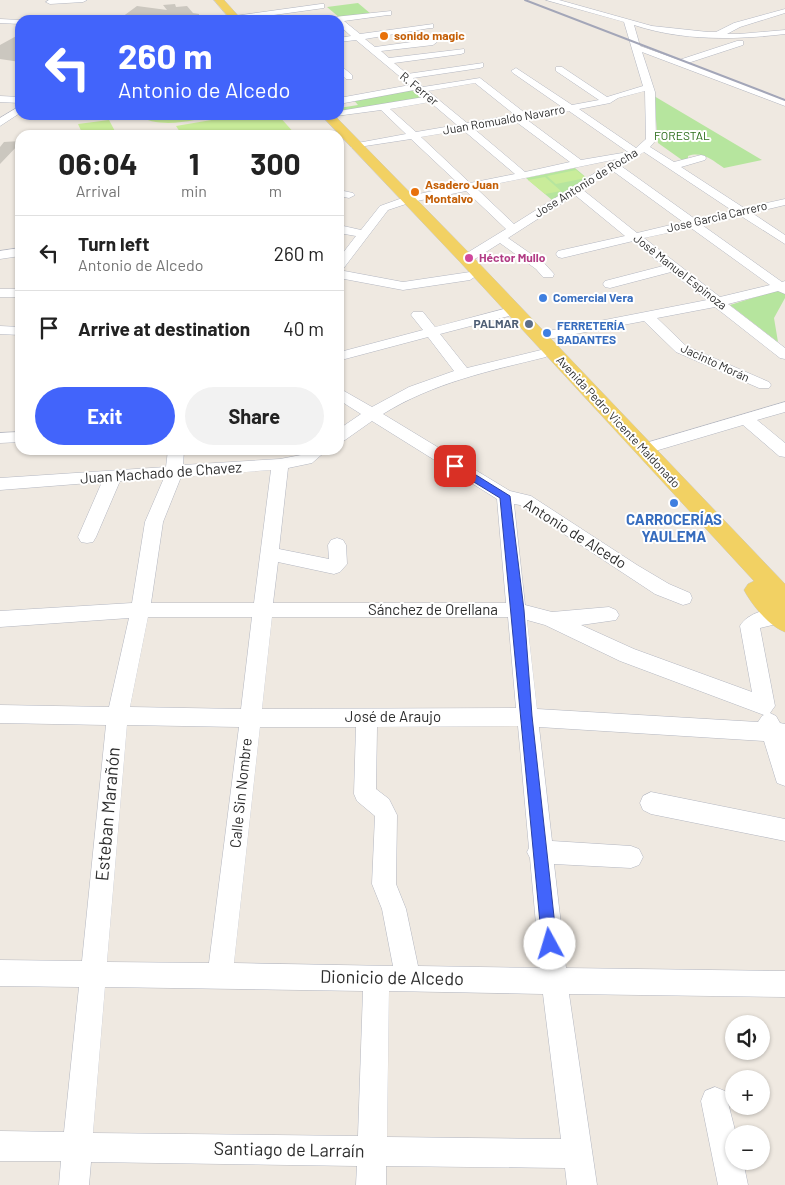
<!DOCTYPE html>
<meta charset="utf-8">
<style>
:root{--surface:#fff;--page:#f2f2f2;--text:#222;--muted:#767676;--line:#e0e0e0;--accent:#4264fb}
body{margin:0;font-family:Barlow,sans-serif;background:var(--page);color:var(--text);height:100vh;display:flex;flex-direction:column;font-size:19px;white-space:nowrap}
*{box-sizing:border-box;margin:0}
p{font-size:16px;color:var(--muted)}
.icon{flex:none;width:28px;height:28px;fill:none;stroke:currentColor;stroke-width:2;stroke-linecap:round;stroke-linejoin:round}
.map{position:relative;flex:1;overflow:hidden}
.side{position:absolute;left:15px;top:130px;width:329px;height:325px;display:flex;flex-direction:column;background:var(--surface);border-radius:15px;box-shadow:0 1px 4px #0004}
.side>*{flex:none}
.top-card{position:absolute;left:15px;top:15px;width:329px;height:105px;border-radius:15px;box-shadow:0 1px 4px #0004;background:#4264fb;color:#fff;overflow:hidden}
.tools{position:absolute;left:725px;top:1015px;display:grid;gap:10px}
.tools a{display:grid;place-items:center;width:45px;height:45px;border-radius:50%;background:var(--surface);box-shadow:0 1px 4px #0004;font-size:25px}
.pin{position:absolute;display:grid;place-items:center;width:42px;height:42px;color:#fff;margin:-21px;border-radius:10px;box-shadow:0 2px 8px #0006}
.me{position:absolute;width:55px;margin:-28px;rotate:354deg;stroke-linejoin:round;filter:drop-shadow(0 0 4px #0008)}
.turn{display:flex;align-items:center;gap:18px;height:105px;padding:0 20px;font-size:22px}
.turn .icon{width:65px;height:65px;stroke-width:2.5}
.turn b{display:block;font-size:35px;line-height:42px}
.eta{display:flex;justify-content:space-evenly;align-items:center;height:85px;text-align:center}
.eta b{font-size:30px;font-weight:700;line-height:35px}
.action{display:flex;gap:10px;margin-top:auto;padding:10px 20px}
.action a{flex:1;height:58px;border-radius:30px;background:var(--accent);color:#fff;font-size:20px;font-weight:700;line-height:58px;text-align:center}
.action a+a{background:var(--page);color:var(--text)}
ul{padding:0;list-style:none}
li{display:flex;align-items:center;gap:15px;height:75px;padding:0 20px;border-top:1px solid var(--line)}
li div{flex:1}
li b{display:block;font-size:19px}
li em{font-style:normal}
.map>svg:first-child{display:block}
.green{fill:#b6e59e}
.pitch{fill:#c9ec9a}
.building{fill:#cbc7bf}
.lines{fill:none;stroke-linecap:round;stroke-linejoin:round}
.minor-casing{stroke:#b4b7c1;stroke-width:1}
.major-casing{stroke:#c9c9c9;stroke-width:1}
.minor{fill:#fff;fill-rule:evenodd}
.major{fill:#f2d163;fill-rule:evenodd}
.rail{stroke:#a3a6b8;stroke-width:2}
.route{fill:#4264fb;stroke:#2b41a3}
.food-dot{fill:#e8710a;stroke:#fff;stroke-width:2}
.hotel-dot{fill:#d1479c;stroke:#fff;stroke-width:2}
.shop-dot{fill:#3f7fe0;stroke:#fff;stroke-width:2}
.service-dot{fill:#5c6f8a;stroke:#fff;stroke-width:2}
.labels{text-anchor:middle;stroke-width:4;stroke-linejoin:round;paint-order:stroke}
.far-food-label{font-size:12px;font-weight:bold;fill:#c56008;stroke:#fff;text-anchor:start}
.far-street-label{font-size:12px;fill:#2e2e2e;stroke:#fff}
.far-park-label{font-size:12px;fill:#2c6e1b;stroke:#fff}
.far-hotel-label{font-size:12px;font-weight:bold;fill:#b23c85;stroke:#fff;text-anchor:start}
.far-shop-label{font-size:12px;font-weight:bold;fill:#366cbe;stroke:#fff;text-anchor:start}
.far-service-label{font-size:12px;font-weight:bold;fill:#4e5e75;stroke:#fff;text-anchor:end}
.street-label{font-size:15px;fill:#2e2e2e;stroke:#fff}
.shop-label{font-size:15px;font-weight:bold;fill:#366cbe;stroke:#fff}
.near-street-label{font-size:18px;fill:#2e2e2e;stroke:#fff}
</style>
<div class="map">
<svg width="785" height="1185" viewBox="0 0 785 1185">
<rect width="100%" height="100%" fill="#efe9e1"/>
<path class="green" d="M358,3L371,14L340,18L327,7Z
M410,89L426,101L338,116L337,115H339V108L358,105L352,98Z
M654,96L762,160L724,168C712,160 702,151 688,156V159L682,160L658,143Z
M575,168L588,179L552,200L526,178Z
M779,290L785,294V298L774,318L778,342L730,305Z"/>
<path class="pitch" d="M136,115H220C193,120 162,130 136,115Z
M241,115H278L296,135H182L176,126Z
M109,120L117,135H83L78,124Z
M576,170L586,178L556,184L547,176Z
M545,177L561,191L545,194L528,180Z"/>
<path class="building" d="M175,4L176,7L187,6L193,13L199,14V20H118L137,6L167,10L163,5Z
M20,34V62L0,59V45Z
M20,141V143L0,164V147L4,142Z"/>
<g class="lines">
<defs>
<path id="minor" d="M49,0H87L83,2L50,4L46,2Z
M546,0H559L652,26L708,32H716L734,23L785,9V13L740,27L727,34H739L785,30V34C735,40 682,41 634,25L640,46L679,60L737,41H743V45L688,63L785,100V106L642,52L655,92L656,140L650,147L674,162L701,155L705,156L706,158L705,160L681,167L744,208L785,199V205L752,213L785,235V244L741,216L702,225L782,282L785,281V294L778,291L728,304L785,348V359L780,358L715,307L657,318L686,346L769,382L771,385L769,388H759L676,352L644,321L538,341L533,340L531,337L533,334L538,333L707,300L671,272L610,288L605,287L603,284L605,281L663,266L633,241L562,258L558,257L556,254L558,251L625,236L575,195L508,238L544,263L554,274L553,277H543L536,269L500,243L470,262H462L460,259L462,256L506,229L466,191L412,202L388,210L343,269L339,270V258L356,236L339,233V225L361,230L380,206L405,197L460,185L411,139L352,148L351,146L352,144L406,134L381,110L336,116L339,115V111L424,97L414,90L339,104V98L410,85L356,40L339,42V38L351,36L339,25V20H334V17L391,11V15H388L344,21L360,34L433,24V28H430L365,39L375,47L433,39L437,42L433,45L381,51L389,58L464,49V53L461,54L394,63L407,74L483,63V67L480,68L413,78L423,87L480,78L525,113L562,107L513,73L511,71L516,68L572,105L599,100L556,71V67H562L607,97L643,86L624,22ZM475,83L515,115L467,123L428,91ZM645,91L646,139L636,148L579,109L610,103L618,98ZM430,102L457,125L416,132L390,109ZM569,111L628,152L581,160L526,119ZM515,121L570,162L525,172L473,128ZM463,130L515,174L470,183L421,137ZM644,152L733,211L695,219L621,166ZM617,159L514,224L476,188ZM613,171L683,222L637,233L583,190ZM691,228L770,285L720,297L644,238Z
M321,4H324V8L238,20L231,18L235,16Z
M0,19L20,20H22H20V24L0,23Z
M339,64L352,75V79H346L339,72Z
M0,96L20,97V103L0,102Z
M20,106V113L0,126V118Z
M339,190L353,193L355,195L349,198L339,196Z
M20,248V256L0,259V251Z
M339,270L403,282L470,272L476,276L470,280L403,290L339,278Z
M0,289H20V297H0Z
M504,309L511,313L509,316L440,334L467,368L541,350L546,351L548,354L546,357C489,371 433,383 383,414L510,491L531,496L637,565L669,584L690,593L692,598L690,603L683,605L655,594L520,505L514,504L525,605L552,612L609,607L616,610L619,615L616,620L581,625L634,649L752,692L740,626C747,613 771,606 785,610V622L760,628L775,706L770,713L776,716L780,723L785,724V786L777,783L764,741L539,727L552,841L631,846L639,849L643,857L639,865L631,868L554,864L566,968L785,971V997L569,994L597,1185H567L565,1168L386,1166V1185H356L357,1166L91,1162L89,1185H59L61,1161H0V1131L64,1132L79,987L0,986V960L82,961L106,725L0,723V705L109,707L129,618L0,627V611L132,603L145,522L164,478L120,481L96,537L93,542L87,543L81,542L78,537L102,482L0,490V478L166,467L168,450H184L183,465L280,459L301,455L308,450H327L312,463L288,468L279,549L329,559L328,545L331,540L337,538L343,540L346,545L347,564L340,572L334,574L278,562L273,603H506L497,499L372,421L345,440L339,441V429L361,414L339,400V389L344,391L372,407L409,387L454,371L428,337L345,359L340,358V352L423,330L411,315L413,312H423L435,327ZM271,470L254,603H151L163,522L181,477ZM148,617H252L241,709L130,707ZM272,617H508L516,708L262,709ZM527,620L545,625L620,661L764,715L762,716L758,722L537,709ZM127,725L239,727L209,963L107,962ZM518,726L529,848L527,852L530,858L540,968L418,966L406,909L396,884L397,815L389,799L376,789L377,727ZM260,727H356L354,794L357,801L375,816L372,884L382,909L393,966L234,963ZM105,987L363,991L358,1136L93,1133ZM389,991L543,994L561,1139L387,1137Z
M0,326L20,327V335L0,334Z
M785,402V412L757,420L785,443V457L779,456L743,425L645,454L639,453L637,449L639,445Z
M20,432V442L0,443V433Z
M651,792L785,819V841L651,814L643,810L640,803L643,796Z
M715,1087L725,1091L736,1134H734V1161H743L748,1185H718L701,1101L705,1091Z"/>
<path id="major" d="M214,0H224L242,20H231Z
M321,115H334L472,256L785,584V632C769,626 752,605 744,590L748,584L754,581L460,262Z"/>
</defs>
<use href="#minor" class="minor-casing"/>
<use href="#major" class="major-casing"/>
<use href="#minor" class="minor"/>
<use href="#major" class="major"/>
<path class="rail" d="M525,0L785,100"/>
</g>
<path class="route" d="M455,462L510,496L524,610L532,716L557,944L555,949L550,952L544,949L542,944L500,498L451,468L450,466Z"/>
<g class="food-dot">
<circle cx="384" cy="36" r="5"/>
<circle cx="415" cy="192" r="5"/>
</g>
<circle class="hotel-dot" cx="469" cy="258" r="5"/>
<g class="shop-dot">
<circle cx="543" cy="298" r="5"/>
<circle cx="547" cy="333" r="5"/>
<circle cx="674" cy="503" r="5"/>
</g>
<circle class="service-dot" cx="529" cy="324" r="5"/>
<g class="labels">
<g class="far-food-label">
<text x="394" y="40">sonido magic</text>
<text x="425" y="189">Asadero Juan<tspan x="425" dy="14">Montalvo</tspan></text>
</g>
<g class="far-street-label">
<text transform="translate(419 89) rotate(39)" y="4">R. Ferrer</text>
<text transform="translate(504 120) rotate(-10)" y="4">Juan Romualdo Navarro</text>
<text transform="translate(586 183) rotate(-32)" y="4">Jose Antonio de Rocha</text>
<text transform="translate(717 217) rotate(-13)" y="4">Jose Garcia Carrero</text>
<text transform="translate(680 272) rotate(38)" y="4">José Manuel Espinoza</text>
<text transform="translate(715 363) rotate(25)" y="4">Jacinto Morán</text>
<text transform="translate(618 422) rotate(47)" y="4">Avenida Pedro Vicente Maldonado</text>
</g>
<g class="far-park-label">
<text x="682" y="140">FORESTAL</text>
</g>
<g class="far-hotel-label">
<text x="479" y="262">Héctor Mullo</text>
</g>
<g class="far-shop-label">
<text x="553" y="302">Comercial Vera</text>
<text x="557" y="330">FERRETERÍA<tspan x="557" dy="14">BADANTES</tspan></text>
</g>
<g class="far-service-label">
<text x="519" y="328">PALMAR</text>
</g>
<g class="street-label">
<text transform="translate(161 473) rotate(-4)" y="5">Juan Machado de Chavez</text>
<text transform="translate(575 534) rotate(32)" y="5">Antonio de Alcedo</text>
<text x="433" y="615">Sánchez de Orellana</text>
<text x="393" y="722">José de Araujo</text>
<text transform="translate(241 793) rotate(-84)" y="5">Calle Sin Nombre</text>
</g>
<g class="shop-label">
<text x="674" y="525">CARROCERÍAS<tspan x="674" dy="17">YAULEMA</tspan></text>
</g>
<g class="near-street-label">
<text transform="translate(108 814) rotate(-85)" y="6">Esteban Marañón</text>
<text transform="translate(392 978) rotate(1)" y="6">Dionicio de Alcedo</text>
<text transform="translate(289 1150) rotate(1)" y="6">Santiago de Larraín</text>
</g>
</g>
</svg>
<div class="tools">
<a><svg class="icon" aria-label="sound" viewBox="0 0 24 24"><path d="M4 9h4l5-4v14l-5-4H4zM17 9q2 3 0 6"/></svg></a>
<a>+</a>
<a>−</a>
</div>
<div class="pin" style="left:455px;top:466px;background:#d93025"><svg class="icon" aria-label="arrive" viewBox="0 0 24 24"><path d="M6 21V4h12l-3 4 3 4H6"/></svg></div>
<svg class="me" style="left:550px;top:944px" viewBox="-20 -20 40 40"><circle r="19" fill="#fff"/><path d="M0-13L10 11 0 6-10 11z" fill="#4264fb"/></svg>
<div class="top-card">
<div class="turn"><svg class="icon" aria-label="left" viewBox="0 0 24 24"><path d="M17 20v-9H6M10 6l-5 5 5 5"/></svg><div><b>260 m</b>Antonio de Alcedo</div></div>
</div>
<section class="side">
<div class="eta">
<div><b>06:04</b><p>Arrival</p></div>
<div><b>1</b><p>min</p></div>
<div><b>300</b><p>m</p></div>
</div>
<ul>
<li><svg class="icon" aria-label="left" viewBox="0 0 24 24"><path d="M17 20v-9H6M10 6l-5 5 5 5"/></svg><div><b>Turn left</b><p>Antonio de Alcedo</p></div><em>260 m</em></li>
<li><svg class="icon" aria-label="arrive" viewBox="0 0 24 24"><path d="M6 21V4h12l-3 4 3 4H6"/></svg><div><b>Arrive at destination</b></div><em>40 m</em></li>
</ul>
<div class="action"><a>Exit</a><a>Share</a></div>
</section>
</div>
